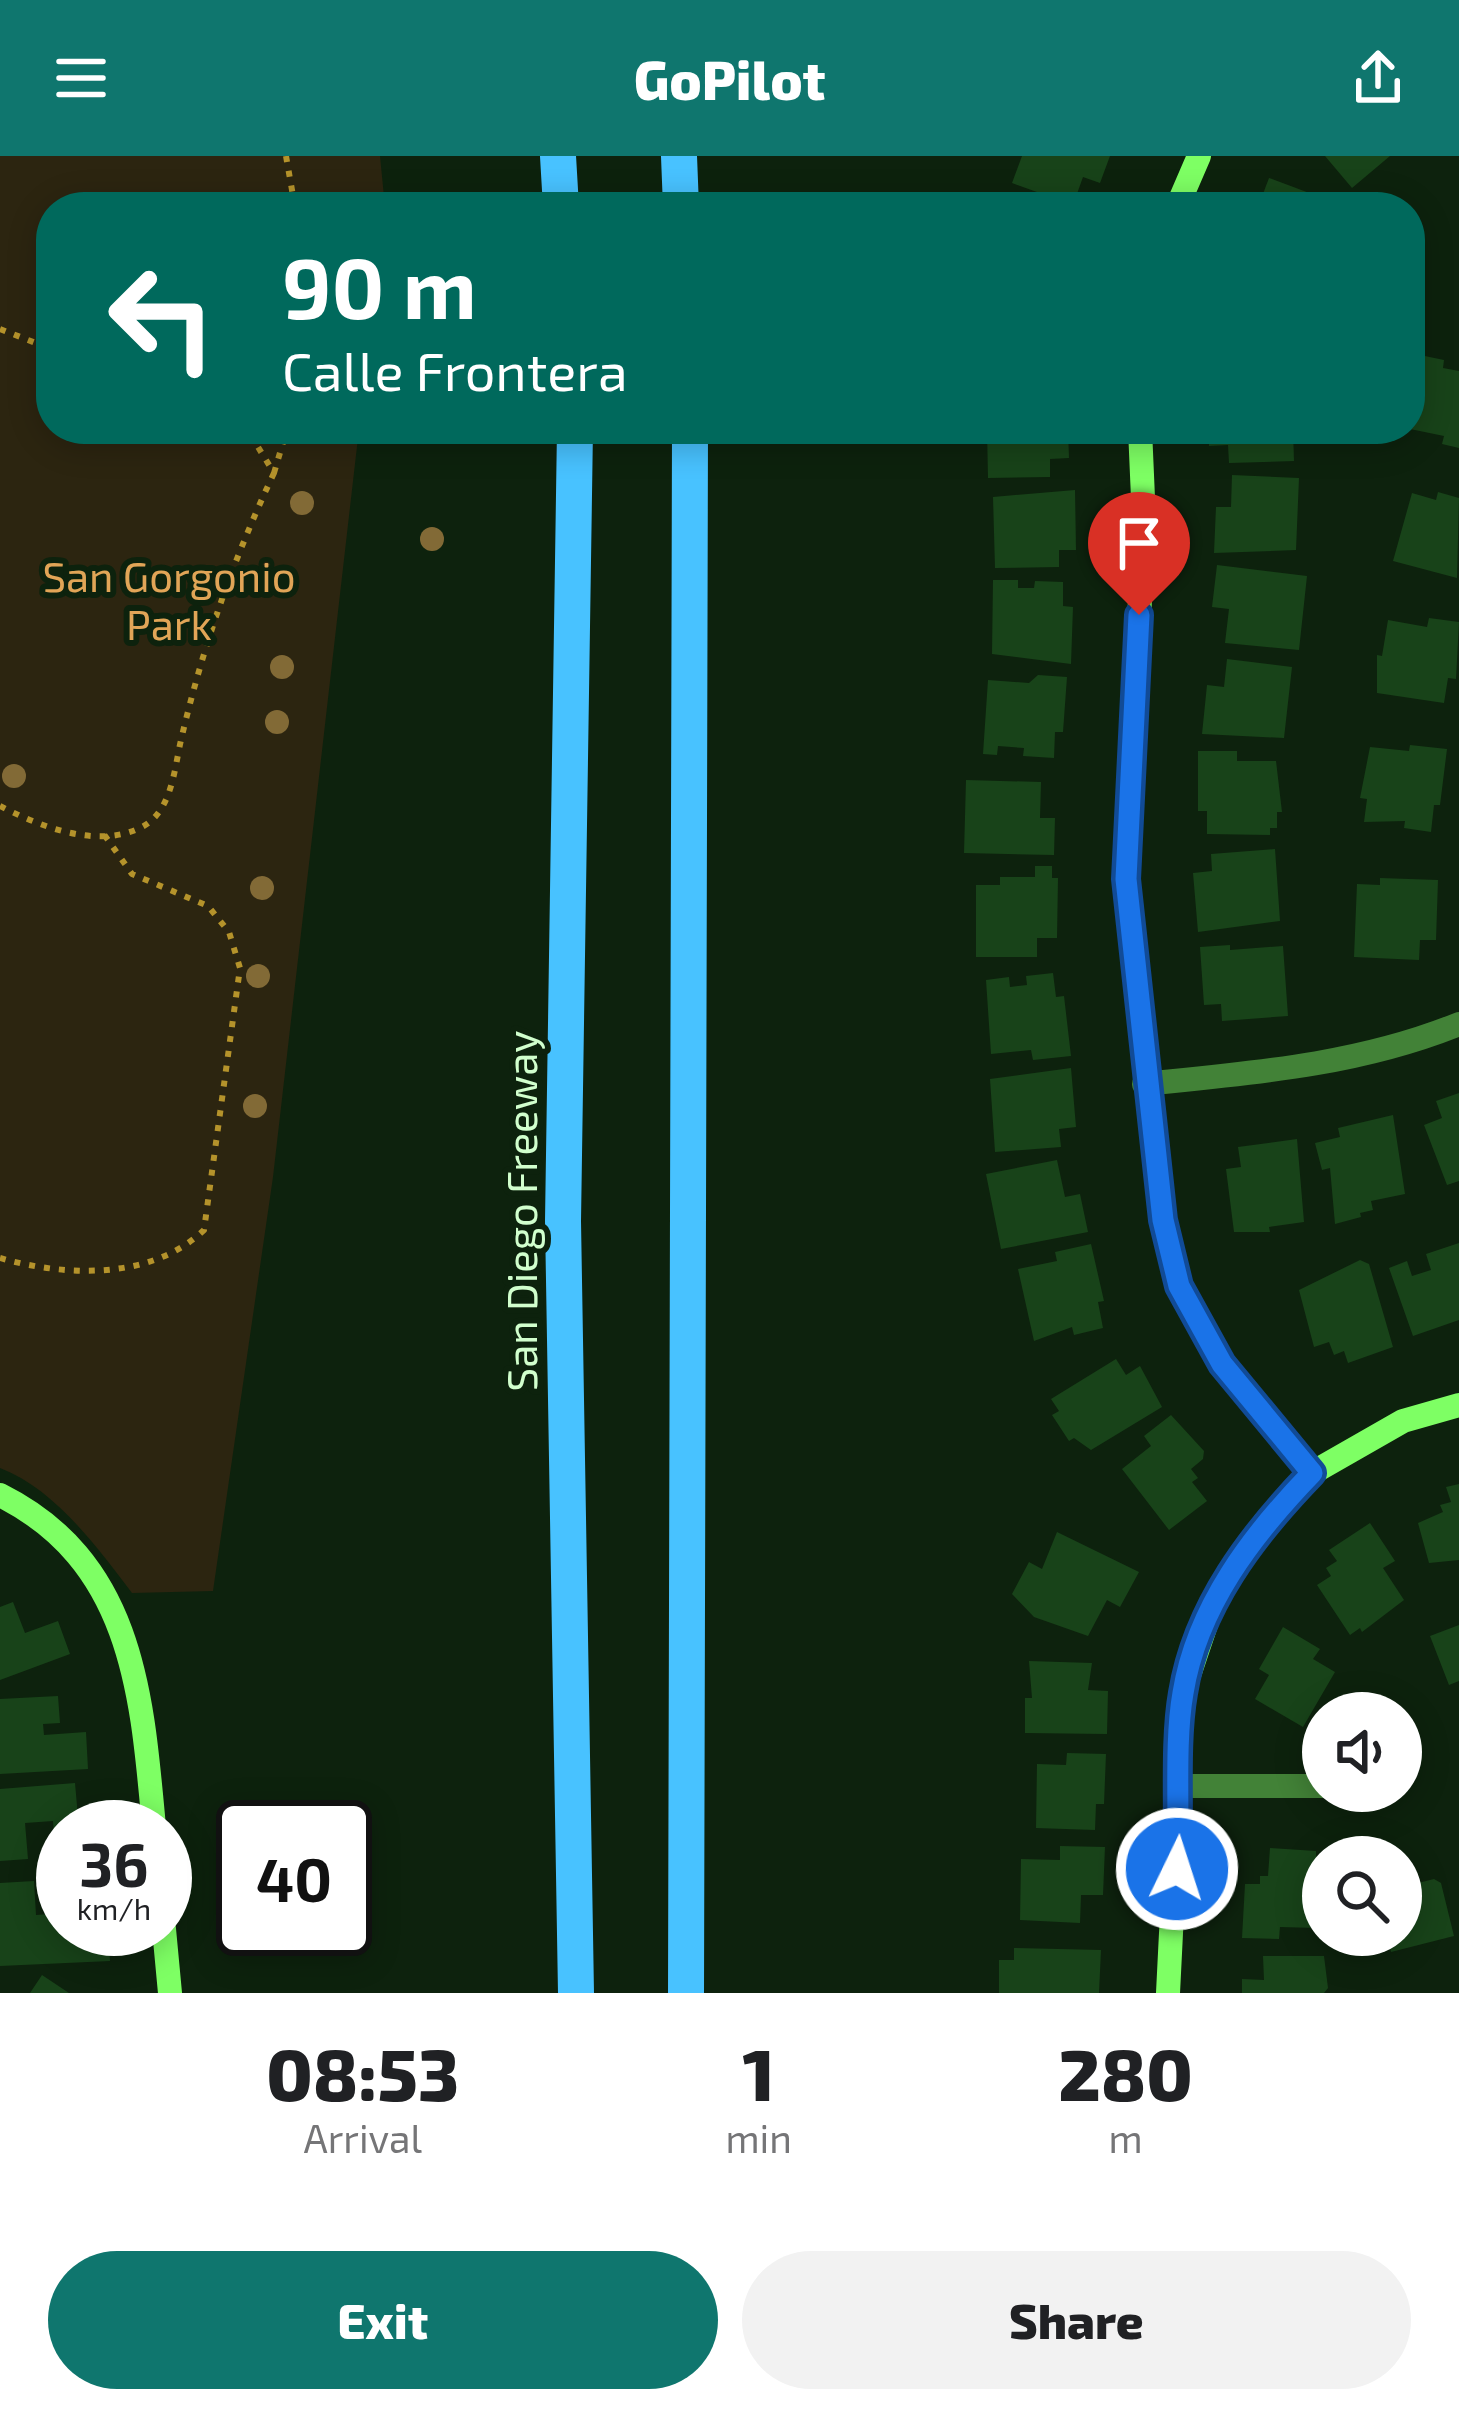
<!DOCTYPE html>
<style>
:root{--surface:#fff;--page:#f2f2f2;--text:#202124;--muted:#757577;--accent:#0f766e}
body{margin:0;font-family:"Exo 2",sans-serif;background:var(--page);color:var(--text);height:100vh;display:flex;flex-direction:column;font-size:45px;white-space:nowrap}
*{box-sizing:border-box;margin:0}
p{font-size:39px;color:var(--muted)}
.icon{flex:none;width:66px;height:66px;fill:none;stroke:currentColor;stroke-width:2;stroke-linecap:round;stroke-linejoin:round}
.map{position:relative;height:1837px;overflow:hidden}
.panel{display:flex;flex-direction:column;background:var(--surface);flex:1}
.panel>*{flex:none}
.hud{position:absolute;left:36px;top:36px;width:1389px;height:252px;border-radius:48px;box-shadow:0 6px 30px #0003;background:#00695c;color:#fff;overflow:hidden}
.fabs{position:absolute;left:1302px;top:1536px;display:grid;gap:24px}
.fabs a{display:grid;place-items:center;width:120px;height:120px;border-radius:50%;background:var(--surface);box-shadow:0 6px 30px #0003;font-size:60px}
.speed{position:absolute;left:36px;top:1644px;display:flex;gap:24px;font-size:60px;font-weight:700;text-align:center}
.speed>*{display:grid;place-content:center;width:156px;height:156px;border-radius:50%;background:var(--surface);box-shadow:0 6px 30px #0003;line-height:1}
.speed small{font-size:30px;font-weight:400}
.speed .limit{border:6px solid #111;border-radius:18px;background:#fff;color:#111}
.pin{position:absolute;display:grid;place-items:center;width:102px;height:102px;color:#fff;margin:-123px -51px;border-radius:50% 50% 50% 0;rotate:-45deg;box-shadow:0 0 12px #0007}
.pin .icon{rotate:45deg}
.me{position:absolute;width:132px;margin:-66px;rotate:4deg;stroke-linejoin:round;filter:drop-shadow(0 0 9px #0008)}
.turn{display:flex;align-items:center;gap:42px;height:252px;padding:0 48px;font-size:54px}
.turn .icon{width:156px;height:156px;stroke-width:2.5}
.turn b{display:block;font-size:84px;line-height:102px}
.eta{display:flex;justify-content:space-evenly;align-items:center;height:204px;text-align:center}
.eta b{font-size:72px;font-weight:800;line-height:84px}
.action{display:flex;gap:24px;margin-top:auto;padding:24px 48px}
.action a{flex:1;height:138px;border-radius:72px;background:var(--accent);color:#fff;font-size:48px;font-weight:800;line-height:138px;text-align:center}
.action a+a{background:var(--page);color:var(--text)}
header{display:flex;justify-content:space-between;align-items:center;height:156px;padding:0 48px;background:var(--accent);color:#fff;font-size:54px;font-weight:800}
.map>svg:first-child{display:block}
.green{fill:#2c2510}
.building{fill:#184319}
.lines{fill:none;stroke-linecap:round;stroke-linejoin:round}
.path{stroke:#b5932b;stroke-width:6;stroke-dasharray:6 9;stroke-linecap:butt}
.street{stroke:#428237;stroke-width:24}
.secondary{stroke:#7eff64;stroke-width:24}
.highway{stroke:#48c2ff;stroke-width:36}
.tree{fill:#826a36}
.route-casing{stroke:#114b97;stroke-width:30}
.route{stroke:#1a73e8;stroke-width:21}
.labels{text-anchor:middle;stroke-width:12;stroke-linejoin:round;paint-order:stroke}
.park-label{font-size:42px;fill:#e1a557;stroke:#0d220d}
.street-label{font-size:42px;fill:#d1ffcd;stroke:#0d220d}
</style>
<header><svg class="icon" aria-label="menu" viewBox="0 0 24 24"><path d="M4 6h16M4 12h16M4 18h16"/></svg>GoPilot<svg class="icon" aria-label="share" viewBox="0 0 24 24"><path d="M12 15V3M7 8l5-5 5 5M5 13v7h14v-7"/></svg></header>
<div class="map">
<svg width="1459" height="1837" viewBox="0 0 1459 1837">
<rect width="100%" height="100%" fill="#0d220d"/>
<path class="green" d="M0,0H380L385,51H51V273H359L273,1021L213,1435L132,1437C97,1391 55,1333 0,1312Z"/>
<path class="building" d="M1022,0H1110L1100,27L1083,21L1073,49L1012,27Z
M1325,0H1390L1352,32Z
M1269,22L1336,47L1335,51H1258Z
M1420,199L1444,204L1443,212L1459,215V292L1442,288L1444,280L1410,273V225Z
M987,273H1068L1069,302L1050,303V321L988,322Z
M1209,273H1293L1294,305L1229,307L1228,289L1209,290Z
M1232,319L1299,322L1296,394L1214,397L1216,351H1231Z
M1075,334L1076,394H1059V411L995,412L993,341Z
M1438,336L1459,342L1457,422L1393,405L1412,337L1436,344Z
M1217,409L1307,420L1299,494L1225,487L1229,453L1212,451Z
M993,424H1018V432H1034L1035,425L1063,426V450L1073,451L1071,508L992,498Z
M1429,462L1459,466L1456,523L1448,522L1444,547L1377,537V499L1382,500L1388,464L1427,471Z
M1227,503L1292,511L1284,582L1202,578L1207,529L1224,531Z
M1038,519L1067,521L1063,576H1055L1054,602L1023,600L1024,592L998,590L997,599L983,598L988,524L1029,527Z
M1410,589L1447,593L1440,649H1434L1431,676L1404,672L1405,665L1364,666L1367,643L1360,642L1370,591L1409,595Z
M1198,595H1237V605H1276L1282,656H1277V672H1270V679L1207,678V655H1198Z
M966,624L1041,626L1040,662H1055L1054,699L964,697Z
M1275,693L1280,765L1198,776L1193,717L1212,715L1211,698Z
M1035,710H1052V722H1058L1057,782H1037V801H976V729H1000V721H1035Z
M1380,722L1438,724L1436,784H1420L1419,804L1354,801L1357,728L1380,729Z
M1230,789V794L1283,790L1288,860L1222,865L1221,848L1204,849L1200,791Z
M1053,817L1056,841L1064,840L1071,900L1033,904L1031,894L991,898L986,824L1009,821L1010,831L1027,829L1026,820Z
M1071,912L1076,971L1059,973L1061,991L995,996L990,923Z
M1459,937V1025L1447,1029L1424,969L1442,962L1436,945Z
M1393,959L1405,1038L1371,1045L1373,1054L1360,1057L1361,1061L1335,1068L1330,1012L1322,1014L1315,987L1340,981L1338,972Z
M1297,983L1304,1066L1269,1071L1270,1076H1234L1226,1013L1241,1011L1238,991Z
M1057,1004L1065,1041L1080,1038L1088,1076L1001,1093L986,1018Z
M1459,1087V1164L1413,1180L1389,1112L1407,1105L1412,1120L1431,1114L1426,1098Z
M1091,1088L1104,1145L1098,1146L1103,1172L1074,1179L1072,1171L1034,1185L1018,1113L1057,1105L1055,1096Z
M1360,1104L1369,1108L1393,1191L1348,1207L1344,1195L1334,1199L1329,1186L1314,1191L1299,1134Z
M1116,1203L1126,1219L1140,1210L1162,1251L1091,1294L1074,1282L1069,1285L1052,1259L1059,1255L1051,1243Z
M1171,1259L1204,1295L1203,1303L1191,1313L1198,1322L1192,1326L1207,1345L1169,1374L1122,1313L1151,1290L1144,1280Z
M1459,1328V1404L1429,1407L1418,1367L1443,1356L1440,1349L1451,1346L1446,1331Z
M1370,1367L1395,1405L1383,1412L1404,1444L1362,1476L1360,1472L1350,1479L1317,1429L1331,1420L1326,1412L1337,1405L1329,1394Z
M1057,1376L1139,1416L1120,1451L1107,1444L1088,1480L1034,1461L1012,1438L1029,1406L1042,1413Z
M13,1446L25,1477L58,1465L70,1498L0,1524V1451Z
M1459,1469V1525L1449,1529L1430,1480Z
M1283,1471L1320,1493L1313,1503L1335,1516L1303,1571L1255,1543L1269,1519L1259,1513Z
M1029,1505L1092,1507L1088,1534L1108,1535L1107,1578L1025,1577V1542H1032Z
M58,1540L60,1567L43,1568L44,1579L86,1576L88,1613L0,1618V1543Z
M1067,1597L1106,1598L1104,1648H1096L1095,1674L1036,1672L1037,1608L1066,1609Z
M75,1627L78,1661L96,1660L98,1671H63V1707H56L53,1665L25,1667L28,1703L0,1705V1633Z
M1060,1690L1105,1691L1103,1739H1081L1080,1767L1020,1764L1021,1703L1060,1704Z
M1270,1692L1316,1695L1317,1772L1280,1771L1279,1783L1242,1782L1245,1728H1260V1720H1268Z
M1408,1719L1410,1729L1434,1723L1441,1727L1454,1780L1391,1796L1387,1779H1401V1720Z
M34,1725L36,1759L63,1757V1773H108L110,1805L0,1810V1727Z
M1014,1792L1101,1794L1099,1837H999V1804H1014Z
M1263,1800H1324L1328,1832L1324,1837H1242V1823L1264,1824Z
M42,1819L69,1837H30Z"/>
<g class="lines">
<path class="path" d="M286,0L295,51
M0,173L51,193
M274,317L287,273
M0,650C39,670 96,693 140,672C172,657 174,614 181,584C203,490 233,404 274,317L247,273
M0,1102C66,1121 152,1124 204,1074L240,812L229,776L208,750L132,718L103,677"/>
<path class="street" d="M1144,928C1252,917 1358,909 1459,868
M1182,1630H1323"/>
<path class="secondary" d="M1177,51L1199,0
M1140,273L1144,365L1126,723L1163,1064L1179,1130L1223,1207L1312,1317L1403,1265L1459,1249
M0,1339C134,1406 142,1540 154,1671
M164,1773L170,1837
M1168,1837L1183,1537L1216,1439L1265,1366L1312,1317"/>
<path class="highway" d="M558,0L561,51
M679,0L681,51
M575,273L563,1065L576,1837
M686,1837L690,273"/>
</g>
<g class="tree">
<circle cx="302" cy="347" r="12"/>
<circle cx="432" cy="383" r="12"/>
<circle cx="268" cy="424" r="12"/>
<circle cx="282" cy="511" r="12"/>
<circle cx="277" cy="566" r="12"/>
<circle cx="14" cy="620" r="12"/>
<circle cx="262" cy="732" r="12"/>
<circle cx="258" cy="820" r="12"/>
<circle cx="255" cy="950" r="12"/>
</g>
<g class="lines">
<defs>
<path id="route" d="M1139,459L1126,723L1163,1064L1179,1130L1222,1208L1312,1317C1253,1378 1197,1450 1183,1537C1174,1588 1180,1658 1177,1713"/>
</defs>
<use href="#route" class="route-casing"/>
<use href="#route" class="route"/>
</g>
<g class="labels">
<g class="park-label">
<text x="169" y="436">San Gorgonio<tspan x="169" dy="48">Park</tspan></text>
</g>
<g class="street-label">
<text transform="translate(522 1055) rotate(-90)" y="15">San Diego Freeway</text>
</g>
</g>
</svg>
<div class="fabs">
<a><svg class="icon" aria-label="sound" viewBox="0 0 24 24"><path d="M4 9h4l5-4v14l-5-4H4zM17 9q2 3 0 6"/></svg></a>
<a><svg class="icon" aria-label="search" viewBox="0 0 24 24"><circle cx="10" cy="10" r="6"/><path d="M15 15l6 6"/></svg></a>
</div>
<div class="speed"><div>36<small>km/h</small></div><div class="limit">40</div></div>
<div class="pin" style="left:1139px;top:459px;background:#d93025"><svg class="icon" aria-label="arrive" viewBox="0 0 24 24"><path d="M6 21V4h12l-3 4 3 4H6"/></svg></div>
<svg class="me" style="left:1177px;top:1713px" viewBox="-20 -20 40 40"><circle r="17" fill="#1a73e8" stroke="#fff" stroke-width="3"/><path d="M0-11L8 9 0 5-8 9z" fill="#fff"/></svg>
<div class="hud">
<div class="turn"><svg class="icon" aria-label="left" viewBox="0 0 24 24"><path d="M17 20v-9H6M10 6l-5 5 5 5"/></svg><div><b>90 m</b>Calle Frontera</div></div>
</div>
</div>
<section class="panel">
<div class="eta">
<div><b>08:53</b><p>Arrival</p></div>
<div><b>1</b><p>min</p></div>
<div><b>280</b><p>m</p></div>
</div>
<div class="action"><a>Exit</a><a>Share</a></div>
</section>
